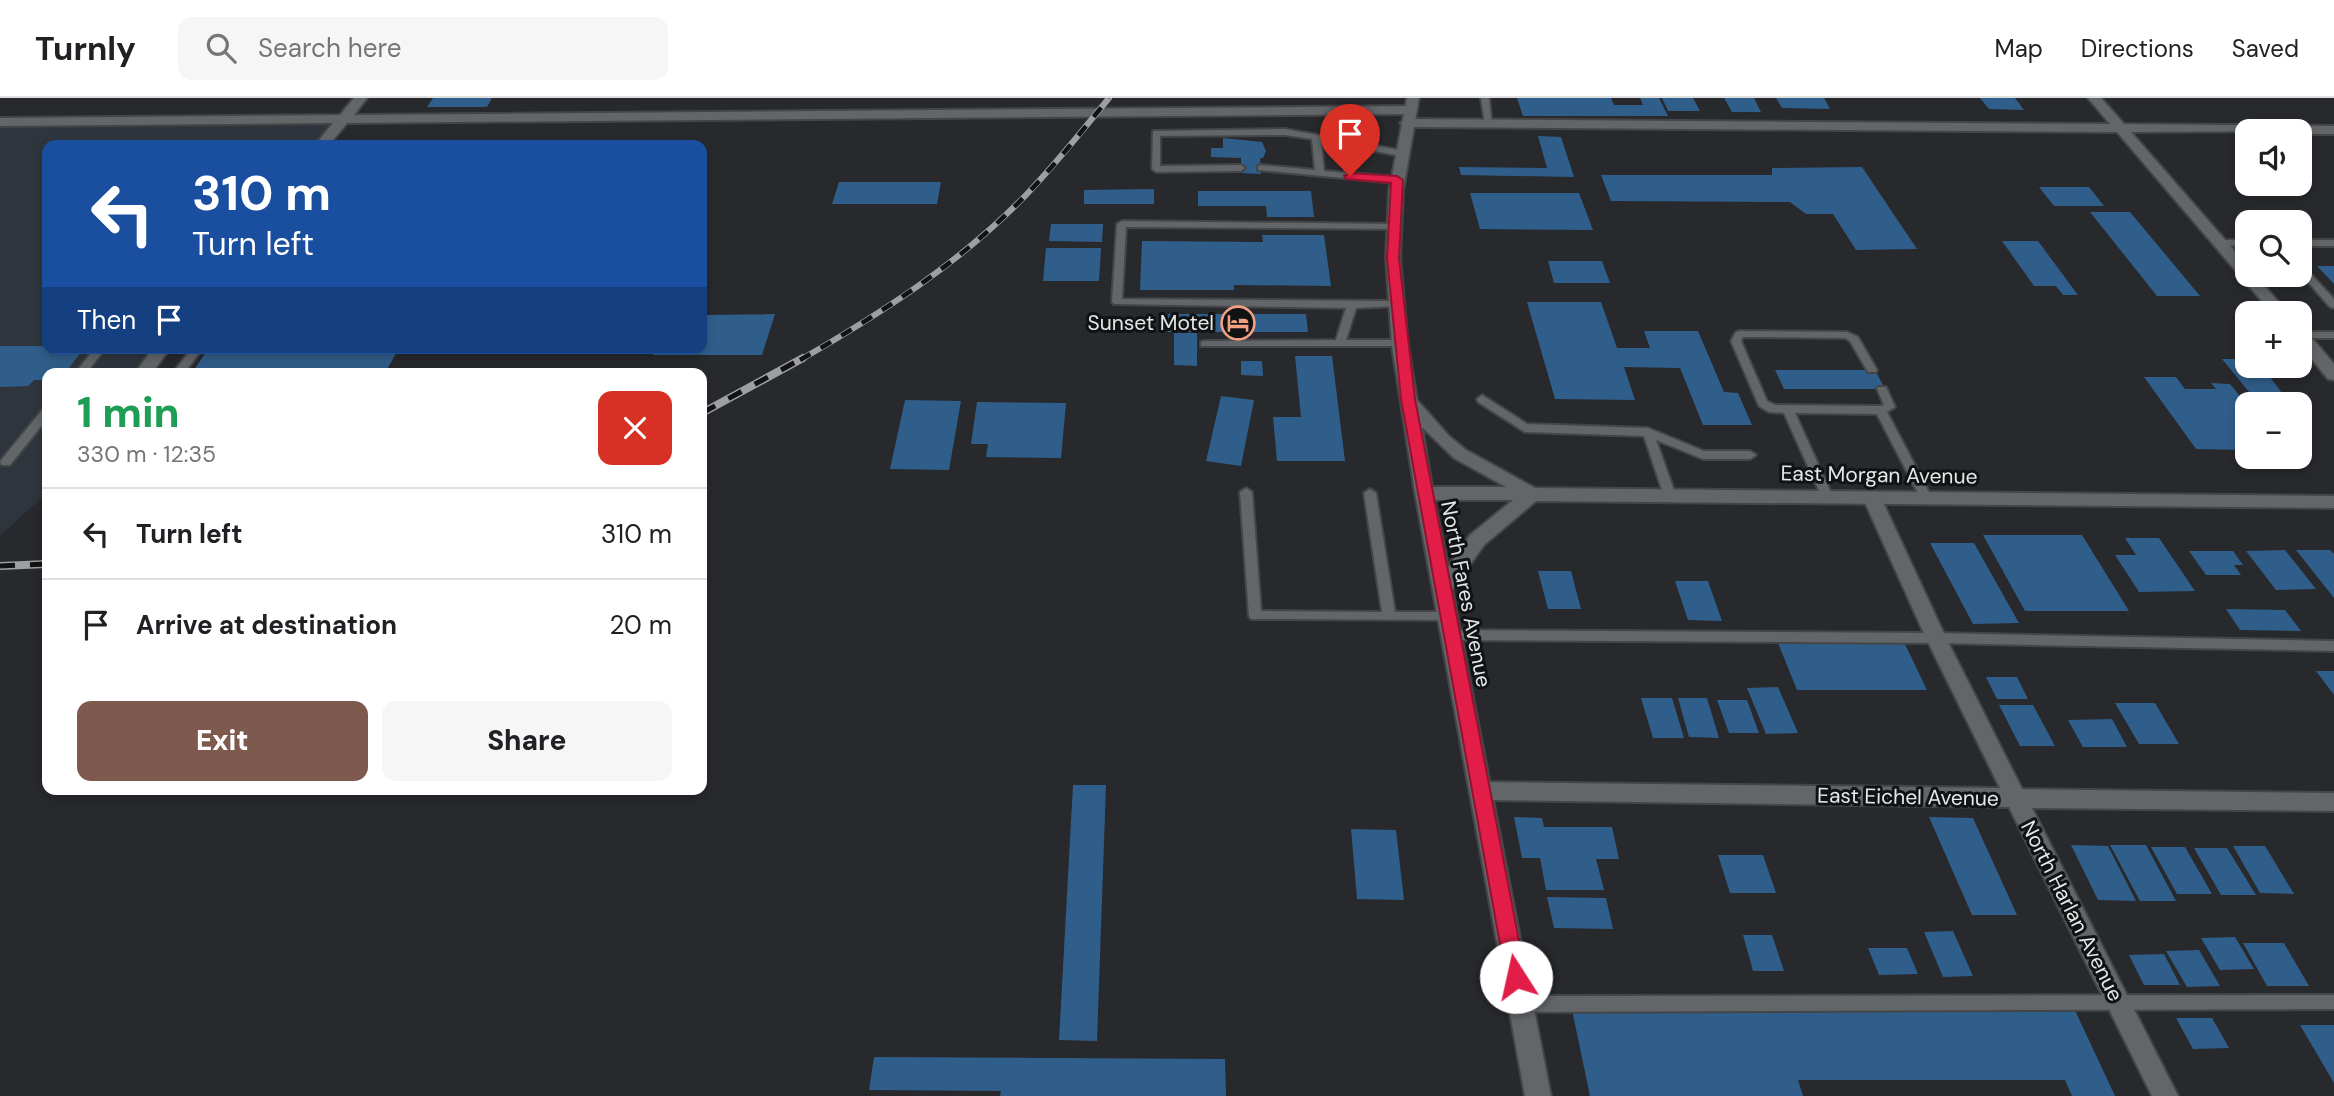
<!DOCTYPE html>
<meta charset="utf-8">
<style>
:root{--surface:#fff;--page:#f6f6f6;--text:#202124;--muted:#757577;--line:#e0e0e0;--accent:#7e5a4e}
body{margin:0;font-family:"DM Sans",sans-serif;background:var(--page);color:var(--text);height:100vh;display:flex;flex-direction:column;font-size:26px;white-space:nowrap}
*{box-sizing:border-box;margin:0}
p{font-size:23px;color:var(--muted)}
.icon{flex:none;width:38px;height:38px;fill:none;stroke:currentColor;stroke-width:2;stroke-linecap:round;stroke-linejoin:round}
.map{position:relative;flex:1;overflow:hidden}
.side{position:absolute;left:42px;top:270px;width:665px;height:427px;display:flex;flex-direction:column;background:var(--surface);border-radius:14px;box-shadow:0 4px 10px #0003}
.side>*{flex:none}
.top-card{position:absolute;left:42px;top:42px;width:665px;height:214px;border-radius:14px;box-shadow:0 4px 10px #0003;background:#1a4fa0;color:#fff;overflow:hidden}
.buttons{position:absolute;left:2235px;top:21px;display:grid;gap:14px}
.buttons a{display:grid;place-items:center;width:77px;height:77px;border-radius:14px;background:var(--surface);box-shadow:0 4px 10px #0003;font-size:35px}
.pin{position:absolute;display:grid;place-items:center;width:60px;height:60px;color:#fff;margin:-72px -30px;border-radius:50% 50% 50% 0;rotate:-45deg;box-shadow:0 0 7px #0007}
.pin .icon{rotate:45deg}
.me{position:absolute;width:77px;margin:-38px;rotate:350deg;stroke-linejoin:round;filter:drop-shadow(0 0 5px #0008)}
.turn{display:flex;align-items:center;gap:24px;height:147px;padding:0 35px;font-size:32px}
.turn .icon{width:91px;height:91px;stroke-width:2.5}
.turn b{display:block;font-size:49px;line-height:60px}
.then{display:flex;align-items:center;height:66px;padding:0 35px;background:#0003;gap:14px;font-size:26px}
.round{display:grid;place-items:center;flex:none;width:74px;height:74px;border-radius:14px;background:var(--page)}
.summary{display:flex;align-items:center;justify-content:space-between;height:119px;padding:0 35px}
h1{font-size:42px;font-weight:800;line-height:52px;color:#1e9e55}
.action{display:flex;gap:14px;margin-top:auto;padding:14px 35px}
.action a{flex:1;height:80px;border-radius:14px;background:var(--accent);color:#fff;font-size:28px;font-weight:800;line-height:80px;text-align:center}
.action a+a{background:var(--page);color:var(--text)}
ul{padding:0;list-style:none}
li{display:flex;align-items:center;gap:21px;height:91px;padding:0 35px;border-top:2px solid var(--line)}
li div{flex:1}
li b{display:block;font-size:26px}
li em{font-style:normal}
header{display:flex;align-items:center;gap:42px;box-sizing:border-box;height:98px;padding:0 35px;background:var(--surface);border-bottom:2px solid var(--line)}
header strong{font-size:33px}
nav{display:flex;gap:38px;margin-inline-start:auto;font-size:24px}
.search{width:490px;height:63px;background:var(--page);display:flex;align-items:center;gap:18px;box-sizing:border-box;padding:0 24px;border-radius:14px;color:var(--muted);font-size:26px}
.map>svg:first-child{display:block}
.built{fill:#2e353c}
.building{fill:#305e8a}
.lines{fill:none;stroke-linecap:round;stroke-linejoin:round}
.service-casing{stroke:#434547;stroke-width:4}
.minor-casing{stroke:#434547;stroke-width:4}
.tertiary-casing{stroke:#434547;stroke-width:4}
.service{fill:#636669;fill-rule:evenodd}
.minor{fill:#636669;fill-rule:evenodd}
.tertiary{fill:#636669;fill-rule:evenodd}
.rail-far1-casing{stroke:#9d9fa1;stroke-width:6}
.rail-casing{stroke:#9d9fa1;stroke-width:8}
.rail-far1{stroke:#111213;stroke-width:4.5;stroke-dasharray:12;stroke-linecap:butt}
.rail{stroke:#111213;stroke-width:5;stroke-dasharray:15;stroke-linecap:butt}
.route{fill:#e11d48;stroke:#92132f;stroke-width:2}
.labels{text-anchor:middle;stroke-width:6;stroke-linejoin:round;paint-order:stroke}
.poi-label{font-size:21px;fill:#e5e7e8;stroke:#111213;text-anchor:end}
.street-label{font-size:21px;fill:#e5e7e8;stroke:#111213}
</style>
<header>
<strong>Turnly</strong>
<div class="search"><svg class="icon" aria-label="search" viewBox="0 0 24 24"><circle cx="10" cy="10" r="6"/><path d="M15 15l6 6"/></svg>Search here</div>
<nav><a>Map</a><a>Directions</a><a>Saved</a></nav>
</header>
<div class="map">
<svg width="2334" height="998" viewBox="0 0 2334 998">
<rect width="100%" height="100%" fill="#27292c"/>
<path class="built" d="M343,21L323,47H47V250H166L147,275H47V395L0,438V25Z"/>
<path class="building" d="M433,0H492L487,9H427Z
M1517,0H1611L1614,7H1643L1640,0H1659L1668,18H1523Z
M1662,0H1693L1700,13H1668Z
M1724,0H1754L1761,14H1732Z
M1776,0H1824L1830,11L1782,10Z
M1980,0H2015L2024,12L1989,11Z
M1538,38L1561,39L1574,79L1461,77L1459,69L1547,70Z
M1223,40L1262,44L1266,53L1263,60H1260L1261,76L1241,75V60L1211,59V50H1223Z
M1862,69L1917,151L1856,152L1833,116H1806L1790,104L1611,103L1601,77H1772V70Z
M839,84H941L937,106H832Z
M2039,89H2089L2104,108H2054Z
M1154,91V106H1084V92Z
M1198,93H1311L1314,119H1267L1266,108H1198Z
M1470,95H1579L1593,132L1480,131Z
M2090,114H2130L2200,198H2157Z
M1051,126H1103L1102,144L1049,143Z
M1262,137H1324L1331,188L1234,187V192H1140L1142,143L1263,144Z
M2002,143H2038L2078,197H2063L2056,188H2034Z
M1046,150H1101L1099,183H1043Z
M1548,163H1602L1610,185H1554Z
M2317,168H2334V186Z
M1527,204H1601L1617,250H1650L1644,233H1698L1724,294L1738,295L1752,327H1703L1680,270L1624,269L1635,302L1555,301Z
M775,216L762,257H653L656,250H702V217Z
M1168,216H1306L1308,234H1168Z
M1174,235H1197V268L1174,267Z
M0,248H47V250H55L52,254L82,253L65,275H47V282H34L28,288L0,289Z
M399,250L385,275H192L208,251Z
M1295,258H1332L1345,363H1277L1273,319H1301Z
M2222,261H2247V268H2262L2290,306H2259Z
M1241,263H1262L1263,278L1241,277Z
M1775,272H1875L1885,291H1784Z
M2144,279H2176L2185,291H2216L2211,285L2230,286L2247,307V352L2196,351Z
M1221,298L1254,302L1241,368L1206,363Z
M905,302L961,303L949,372L890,371Z
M977,304L1066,305L1061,360L986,359L988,346H971Z
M1983,437H2082L2129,513H2025Z
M2125,440H2159L2195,493L2139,494L2115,457H2136Z
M1930,445H1974L2019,525L1973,526Z
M2285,452L2316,491L2276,492L2246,453Z
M2296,452H2330L2334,456V500Z
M2189,453H2233L2243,467H2234L2241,477H2206Z
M1538,473H1571L1581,511H1548Z
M1675,483H1708L1722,523L1688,522Z
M2226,511L2285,512L2301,533L2240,532Z
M1776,540H1902L1927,592H1797Z
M2316,573H2334V597Z
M1986,579H2017L2028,601H1997Z
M1778,589L1798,635L1766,636L1747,590Z
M1641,600H1672L1684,640H1653Z
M1678,600H1707L1719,640L1689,639Z
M1717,602H1747L1759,635H1729Z
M2115,605H2155L2179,646H2139Z
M1999,607H2033L2055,648H2020Z
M2112,621L2127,649H2083L2068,622Z
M1073,687H1106L1097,943L1059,942Z
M1514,719L1542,720L1544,729H1612L1619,761H1596L1604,792H1546L1540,760H1522Z
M1929,719L1973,720L2017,817H1972Z
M1351,731L1396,732L1404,802L1357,801Z
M2071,747L2108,748L2136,803L2098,802Z
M2110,747H2146L2176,803H2140Z
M2233,748H2265L2294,796L2260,795Z
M2151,749H2185L2212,796H2177Z
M2194,750H2227L2256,797H2221Z
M1718,757H1763L1776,795H1730Z
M1547,799L1606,800L1613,831L1554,830Z
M1953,833L1973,878L1943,879L1924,834Z
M1743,837H1772L1784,873H1753Z
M2235,839L2254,871L2220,872L2201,840Z
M2243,845H2284L2309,888H2267Z
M1868,850H1907L1918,876L1879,877Z
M2199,852L2220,888L2187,889L2166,853Z
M2164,856L2180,887H2144L2129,857Z
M2072,906L2115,998H2072L2065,982H1798L1803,998H1590L1571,907Z
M2176,920H2212L2229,950L2193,951Z
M2300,927H2334V985Z
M874,959L1225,961L1226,998H1000L1001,993L869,992Z"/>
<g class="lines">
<defs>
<path id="service" d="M1481,0H1489L1492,28L1485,26Z
M1285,31L1404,53L1405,55L1401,58L1321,43L1324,73L1397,79L1401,82L1397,85L1258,72V68L1261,67L1315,72L1312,41L1285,37L1160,38V68L1241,67L1245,70L1241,73L1156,74L1152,71L1153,33Z
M1122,123L1397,126V130L1394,131L1126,129L1122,201L1396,203L1401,206L1400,208L1356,210L1346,242H1400L1405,245L1400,248H1201V244L1205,243L1336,242L1346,210L1114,206L1112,204L1117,126Z
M2219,142H2247V148L2216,147V143Z
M2300,142H2334V148H2300Z
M2300,167L2303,168L2334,201V210L2330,209L2300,175Z
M1740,233L1847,234L1858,239L1877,272L1876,274H1868L1850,243L1845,240L1743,239L1741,243L1767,303L1775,307L1880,308L1884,307L1877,291L1878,289H1886L1895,309L1887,314L1932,400L1930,403H1922L1877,316L1795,315L1833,399L1827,403L1823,402L1784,315L1769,314L1759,308L1731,243L1736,234Z
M2300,234H2334V240H2300Z
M95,250H106L86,275H75Z
M192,250H203L184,275H173Z
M1482,297L1527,326L1648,330L1704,353H1750L1756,357L1750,361H1703L1656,342L1676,398L1670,402L1664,398L1644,338L1525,334L1478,304L1477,301Z
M47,310V321L10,367H2L0,364L2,361L43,311Z
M1246,390L1252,394L1261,513L1382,514L1364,395L1370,391L1376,395L1395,514H1447L1451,516L1453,519L1451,522L1251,521L1249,518L1240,394Z
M1451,532L1936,535L2334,543V553L1936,545L1451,542L1447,540L1445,537L1447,534Z
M2334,897V911L1521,914L1516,911L1513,906L1516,901L1521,898Z"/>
<path id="minor" d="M354,0H367L354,17L1409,8L1416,12L1409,16L347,25L329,47H315L333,25L0,28V20L340,17Z
M2088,0H2101L2124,26L2334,28V36H2300V33L2131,34L2247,167V177H2255L2288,215H2272L2117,34L1407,29L1400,25L1407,21L2110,26Z
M2300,232L2306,233L2334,266V282L2328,281L2300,247Z
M153,250H170L152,275H135Z
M1872,394L1878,395L1881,400L1946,540L2022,691L2334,695V713L2032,710L2178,998H2152L2009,709L1482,702L1474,700L1471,693L1474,686L1482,684L2000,690L1926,540L1863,400L1866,395Z"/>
<path id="tertiary" d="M1407,0H1419L1403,93L1400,160L1408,248L1417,302L1449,338L1466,352L1535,390L2334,398V410L1536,403L1484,447L1452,492L1551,998H1525L1415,395L1392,248L1386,160L1389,93ZM1422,329L1454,360L1506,389H1432ZM1434,402H1513L1470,437L1448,469Z"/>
</defs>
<use href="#service" class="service-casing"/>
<use href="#minor" class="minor-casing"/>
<use href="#tertiary" class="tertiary-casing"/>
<use href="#service" class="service"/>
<use href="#minor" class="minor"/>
<use href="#tertiary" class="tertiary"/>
<defs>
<path id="rail-far1" d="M800,262C880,216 960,165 1025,98C1055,67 1082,33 1109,0"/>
<path id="rail" d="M702,315L803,260
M0,468L47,466"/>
</defs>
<use href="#rail-far1" class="rail-far1-casing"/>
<use href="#rail" class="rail-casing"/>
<use href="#rail-far1" class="rail-far1"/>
<use href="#rail" class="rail"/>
</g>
<path class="route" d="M1350,75L1397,78L1403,82L1399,160L1415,301L1526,879L1523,886L1516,889L1509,886L1506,879L1401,301L1387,160L1391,85L1346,81L1344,78Z"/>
<defs>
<symbol id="hotel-ring" viewBox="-11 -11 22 22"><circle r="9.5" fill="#111213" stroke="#f2a081" stroke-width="1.5"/><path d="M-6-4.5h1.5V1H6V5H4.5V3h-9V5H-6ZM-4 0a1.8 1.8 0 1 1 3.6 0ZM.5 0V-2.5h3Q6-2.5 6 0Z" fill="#f2a081"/></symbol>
</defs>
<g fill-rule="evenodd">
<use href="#hotel-ring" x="1219" y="206" width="38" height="38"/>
</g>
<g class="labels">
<g class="poi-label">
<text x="1214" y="232">Sunset Motel</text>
</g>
<g class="street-label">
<text transform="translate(1879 377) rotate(1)" y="7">East Morgan Avenue</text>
<text transform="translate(1466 496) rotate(79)" y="7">North Fares Avenue</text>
<text transform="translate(1908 699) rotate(1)" y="7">East Eichel Avenue</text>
<text transform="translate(2072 813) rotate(63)" y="7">North Harlan Avenue</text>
</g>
</g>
</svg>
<div class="buttons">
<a><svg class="icon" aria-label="sound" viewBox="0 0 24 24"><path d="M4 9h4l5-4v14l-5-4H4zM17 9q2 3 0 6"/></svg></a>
<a><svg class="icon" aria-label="search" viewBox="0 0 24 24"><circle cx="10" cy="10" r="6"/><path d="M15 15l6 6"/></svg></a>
<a>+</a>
<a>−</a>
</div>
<div class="pin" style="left:1350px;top:78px;background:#d93025"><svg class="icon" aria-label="arrive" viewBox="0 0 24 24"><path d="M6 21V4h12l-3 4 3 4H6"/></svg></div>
<svg class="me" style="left:1516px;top:879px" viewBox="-20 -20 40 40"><circle r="19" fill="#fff"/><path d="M0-13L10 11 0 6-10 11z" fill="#e11d48"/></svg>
<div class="top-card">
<div class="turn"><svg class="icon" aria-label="left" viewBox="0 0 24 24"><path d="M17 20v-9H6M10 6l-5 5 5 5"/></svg><div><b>310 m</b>Turn left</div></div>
<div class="then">Then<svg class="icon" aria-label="arrive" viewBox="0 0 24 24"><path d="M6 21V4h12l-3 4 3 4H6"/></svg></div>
</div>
<section class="side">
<div class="summary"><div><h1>1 min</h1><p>330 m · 12:35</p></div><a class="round" style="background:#d93025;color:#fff"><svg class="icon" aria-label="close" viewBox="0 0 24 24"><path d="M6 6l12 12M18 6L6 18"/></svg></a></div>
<ul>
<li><svg class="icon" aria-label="left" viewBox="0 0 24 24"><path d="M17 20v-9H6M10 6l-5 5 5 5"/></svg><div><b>Turn left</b></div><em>310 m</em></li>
<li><svg class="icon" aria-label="arrive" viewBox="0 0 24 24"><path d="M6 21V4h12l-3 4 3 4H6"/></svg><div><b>Arrive at destination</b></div><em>20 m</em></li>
</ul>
<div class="action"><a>Exit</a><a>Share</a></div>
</section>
</div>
